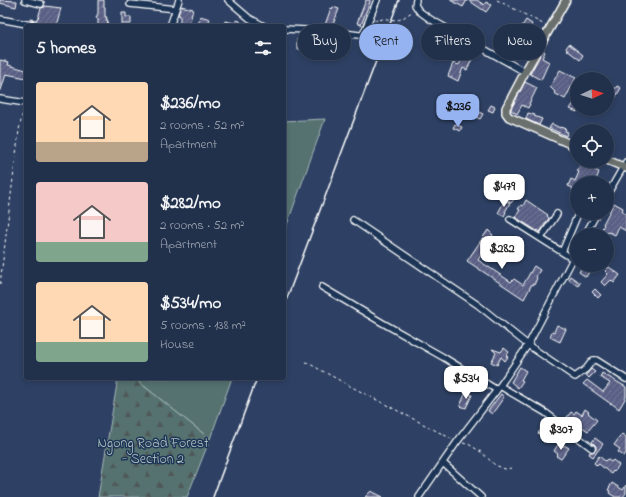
<!DOCTYPE html>
<meta charset="utf-8">
<style>
:root{--surface:#22314b;--page:#2a3952;--text:#f1f3f6;--muted:#a2a9b5;--line:#3f4c63;--accent:#95b2f1}
body{margin:0;font-family:"Indie Flower",sans-serif;background:var(--page);color:var(--text);height:100vh;display:flex;flex-direction:column;font-size:15px;white-space:nowrap}
*{box-sizing:border-box;margin:0}
p{font-size:13px;color:var(--muted)}
.icon{flex:none;width:22px;height:22px;fill:none;stroke:currentColor;stroke-width:2;stroke-linecap:round;stroke-linejoin:round}
.map{position:relative;flex:1;overflow:hidden}
.drawer{position:absolute;left:24px;top:24px;width:262px;height:356px;display:flex;flex-direction:column;background:var(--surface);border-radius:4px;box-shadow:0 2px 6px #0003,0 0 0 1px var(--line)}
.drawer>*{flex:none}
.banner{position:absolute;left:298px;top:24px;width:268px;height:36px;display:flex;gap:8px}
.needle{width:26px;rotate:86deg}
.tools{position:absolute;left:570px;top:72px;display:grid;gap:8px}
.tools a{display:grid;place-items:center;width:44px;height:44px;border-radius:50%;background:var(--surface);box-shadow:0 2px 6px #0003,0 0 0 1px var(--line);font-size:20px}
.price{position:absolute;translate:-50% -34px;padding:0 9px;border-radius:8px;background:#fff;color:#222;font-size:13px;line-height:26px;filter:drop-shadow(0 1px 2px #0008)}
.price::after{content:'';position:absolute;left:50%;top:24px;width:12px;height:9px;margin-left:-6px;background:inherit;clip-path:polygon(0 0,100% 0,50% 100%)}
.price.current{background:var(--accent);color:#111}
ul{padding:0;list-style:none}
li{display:flex;align-items:center;gap:12px;height:100px;padding:0 12px}
li span{display:grid;place-items:center;flex:none;width:112px;height:80px;border-radius:4px;color:#555}
li>.icon{margin-inline-start:auto}
span .icon{width:48px;height:48px;fill:#fffc;stroke-width:1}
li b{font-size:17px}
h2{display:flex;justify-content:space-between;align-items:center;height:48px;padding:0 12px;font-size:17px}
.chip{padding:0 14px;border-radius:18px;background:var(--surface);box-shadow:0 2px 6px #0003,0 0 0 1px var(--line);font-size:14px;line-height:36px}
.chip.current{background:var(--accent);color:#111}
.map>svg:first-child{display:block}
.green{fill:#547270;stroke:#aab8b8}
.forest{fill:url(#forest-firs);stroke:#aab8b8}
.building{fill:url(#building-hatch);stroke:#fff}
.lines{fill:none;stroke-linecap:round;stroke-linejoin:round}
.minor-casing{stroke:#fff;stroke-width:8}
.major-casing{stroke:#fff;stroke-width:10}
.path{stroke:#fff;stroke-width:1;stroke-dasharray:3 3;stroke-linecap:butt}
.minor{stroke:#1d3557;stroke-width:5.5}
.major{stroke:#6b706d;stroke-width:7}
.rail{stroke:#fff;stroke-width:1.5}
.labels{text-anchor:middle;dominant-baseline:central;stroke-width:3;stroke-linejoin:round;paint-order:stroke}
.park-label{font-size:14px;fill:#b2c0bf;stroke:#1d3557}
</style>
<div class="map">
<svg width="626" height="497" viewBox="0 0 626 497">
<defs>
<pattern id="forest-firs" width="22" height="20" patternUnits="userSpaceOnUse"><rect width="22" height="20" fill="#547270"/><path d="M5 1l3.5 6h-7zM16 11l3.5 6h-7z" fill="#4f5959"/></pattern>
<pattern id="building-hatch" width="6" height="6" patternUnits="userSpaceOnUse"><rect width="6" height="6" fill="#5a6085"/><path d="M-1 1l2-2M0 6l6-6M5 7l2-2" fill="none" stroke="#737897"/></pattern>
</defs>
<rect width="100%" height="100%" fill="#2e4164"/>
<filter id="ink" filterUnits="userSpaceOnUse"><feTurbulence type="fractalNoise" baseFrequency=".025" numOctaves="2"/><feDisplacementMap in="SourceGraphic" scale="8" xChannelSelector="R" yChannelSelector="G"/><feConvolveMatrix kernelMatrix="1 2 1 2 8 2 1 2 1" color-interpolation-filters="sRGB"/></filter>
<g filter="url(#ink)">
<path class="green" d="M325 119 284 233V121Z
M134 378H232L210 439Z"/>
<path class="forest" d="M118 378H134L210 439 187 497H98Z"/>
<path class="building" d="M0 0 17 1 16 7 0 3Z
M98 0H104V7H105V17H107L106 20H108L107 26H98V19L96 18 98 13Z
M366 0H370V2L361 25 357 23Z
M450 0H467L463 7Z
M468 0H477L484 5 486 2 491 5 486 12Z
M45 6 61 8 56 26H43L44 25H41L38 22 30 20V19L37 20V18H38L41 8 45 7Z
M181 6 193 9 189 26H180V15H178Z
M333 7 339 9 332 27 321 26V24L325 25 331 8 332 9Z
M122 13H126V17H131V24H122Z
M200 16 210 19 207 26H198Z
M236 20 240 21V26H224L225 21 235 23Z
M526 20 532 24 530 28 531 29 529 33 521 28Z
M297 39H304V49H297Z
M569 44 583 55 580 60 567 50 566 48Z
M322 48 326 49 325 57 321 56Z
M543 50 545 52 542 58 549 62 541 80 530 74Z
M464 55 472 59 467 70 463 68 458 81 448 76 453 63 459 65Z
M0 60 9 62 8 65 26 70V78L6 74 1 90H0Z
M560 70 576 78 565 99 554 93 555 92 550 87Z
M525 82 537 88 529 104H530L528 108 522 105 517 114 511 110V109Z
M611 86 615 89 617 86 621 88 612 103 607 100V91Z
M574 103 577 105V112L570 109Z
M491 105 495 107 493 112 488 110Z
M588 109H600L597 116 587 112Z
M475 110 483 114 480 119 472 115Z
M528 113 535 115 534 116 542 119 539 125 526 119Z
M455 124 462 127 460 131 453 128Z
M552 124 560 128V127L566 129 565 131 568 132 566 136 549 128Z
M581 163 599 172 595 183H577V192L572 190 573 188 568 186 571 179 575 181 579 172 577 171Z
M514 190 519 193 511 203 508 201Z
M505 200 510 203 505 212H506L504 216 498 213Z
M526 200 548 215 547 216 549 218 540 232 538 230 537 231 515 217 520 210 518 209 521 205 523 206Z
M614 203 623 208 622 212 626 214V231L619 227 615 235 609 232V233L607 232 606 233 601 230 604 225 603 224Z
M488 230 493 235 478 260 511 282 514 279 523 285 534 266 540 270 536 277 537 278 534 285 532 284 524 299 467 261Z
M583 265 590 270 586 277 579 272Z
M609 267 620 275 614 283 611 280 605 286 601 282 608 274 605 271Z
M570 276 580 283 578 286 569 280Z
M595 289 601 295 598 298 592 292Z
M557 325 566 329 560 342 550 337 552 331 554 332Z
M504 348 509 352 506 356 508 357 505 361 501 357 497 365 491 362 496 353 492 349 501 352Z
M520 367 526 371 521 380 523 381 518 388 511 382Z
M591 369 595 372 589 378 586 375Z
M462 373 466 376 463 383 458 380Z
M602 373 626 387V397L622 404 619 409 611 403V404L583 384 587 380 603 392 610 383 600 377Z
M466 392 472 395 466 408 460 406Z
M501 394 504 397 492 414 488 411Z
M585 409 589 412 588 413 597 420 588 431 582 427 575 420 574 422 573 421 570 425 564 421 571 412 574 414 576 411 582 415Z
M545 425 550 430 543 438 538 433Z
M622 434 626 437V453L624 456 618 452 620 449 614 445Z
M595 438 603 444 593 457 589 454 590 452H593L596 450V446L592 442Z
M559 443 563 447 564 445 569 448 561 459 556 456 558 454 554 451Z
M599 456 605 461 607 459 611 462 613 460 619 465 614 472 613 471 611 474 599 464 597 466 594 463Z
M612 483 623 490 626 485V493L623 497H615L609 493 610 491 608 490Z
M371 491 383 497H365Z"/>
<g class="lines">
<defs>
<path id="minor" d="M25 0 41 4
M228 0 249 18 264 26
M416 0 415 5 419 11 430 19 525 72
M130 4 176 9
M0 19 37 26
M170 26 179 0
M284 29 329 31 359 35H362L364 32 377 0
M0 99 26 103
M607 195 626 162
M510 219 573 259
M353 220 478 305 528 345 575 377 586 369 593 360H596L626 379
M585 235 597 213
M541 238 557 214
M562 252 578 214
M322 287 381 322 443 357 497 390
M500 386 546 413 592 448
M443 463 481 497
M419 497 457 442 497 390 528 345 577 251"/>
<path id="major" d="M566 0 525 72 506 108V113L509 117 577 147
M607 160 626 168"/>
</defs>
<use href="#minor" class="minor-casing"/>
<use href="#major" class="major-casing"/>
<path class="path" d="M497 0 545 25
M374 20C380 21 382 18 387 19 392 19 396 21 401 19 405 17 408 14 412 12
M0 284 19 130 24 107
M306 362 350 386 452 439
M463 443 470 445 481 452 495 465 505 469 512 468"/>
<use href="#minor" class="minor"/>
<use href="#major" class="major"/>
<path class="rail" d="M284 306 399 0
M213 497 257 378"/>
</g>
</g>
<g class="labels">
<g class="park-label">
<text x="153" y="443">Ngong Road Forest<tspan x="153" dy="16">- Section 2</tspan></text>
</g>
</g>
</svg>
<div class="tools">
<a><svg class="needle" viewBox="-14 -14 28 28"><path d="M0-13l5 13h-10z" fill="#e53935"/><path d="M0 13l5-13h-10z" fill="#a2a9b5"/></svg></a>
<a><svg class="icon" aria-label="locate" viewBox="0 0 24 24"><circle cx="12" cy="12" r="6"/><path d="M12 2v4M12 18v4M2 12h4M18 12h4"/></svg></a>
<a>+</a>
<a>−</a>
</div>
<b class="price current" style="left:458px;top:128px">$236</b>
<b class="price" style="left:504px;top:208px">$479</b>
<b class="price" style="left:502px;top:270px">$282</b>
<b class="price" style="left:466px;top:400px">$534</b>
<b class="price" style="left:561px;top:451px">$307</b>
<div class="banner">
<a class="chip">Buy</a>
<a class="chip current">Rent</a>
<a class="chip">Filters</a>
<a class="chip">New</a>
</div>
<section class="drawer">
<h2>5 homes<svg class="icon" aria-label="filters" viewBox="0 0 24 24"><path d="M4 7h16M4 17h16"/><circle cx="9" cy="7" r="2"/><circle cx="15" cy="17" r="2"/></svg></h2>
<ul>
<li><span style="background:linear-gradient(#ffd9b3 75%,#b9a48a 0)"><svg class="icon" aria-label="home" viewBox="0 0 24 24"><path d="M3 11l9-7 9 7M6 9v11h12V9"/></svg></span><div><b>$236/mo</b><p>2 rooms · 52 m²</p><p>Apartment</p></div></li>
<li><span style="background:linear-gradient(#f6c9c9 75%,#7fa58c 0)"><svg class="icon" aria-label="home" viewBox="0 0 24 24"><path d="M3 11l9-7 9 7M6 9v11h12V9"/></svg></span><div><b>$282/mo</b><p>2 rooms · 52 m²</p><p>Apartment</p></div></li>
<li><span style="background:linear-gradient(#ffd9b3 75%,#7fa58c 0)"><svg class="icon" aria-label="home" viewBox="0 0 24 24"><path d="M3 11l9-7 9 7M6 9v11h12V9"/></svg></span><div><b>$534/mo</b><p>5 rooms · 138 m²</p><p>House</p></div></li>
</ul>
</section>
</div>
